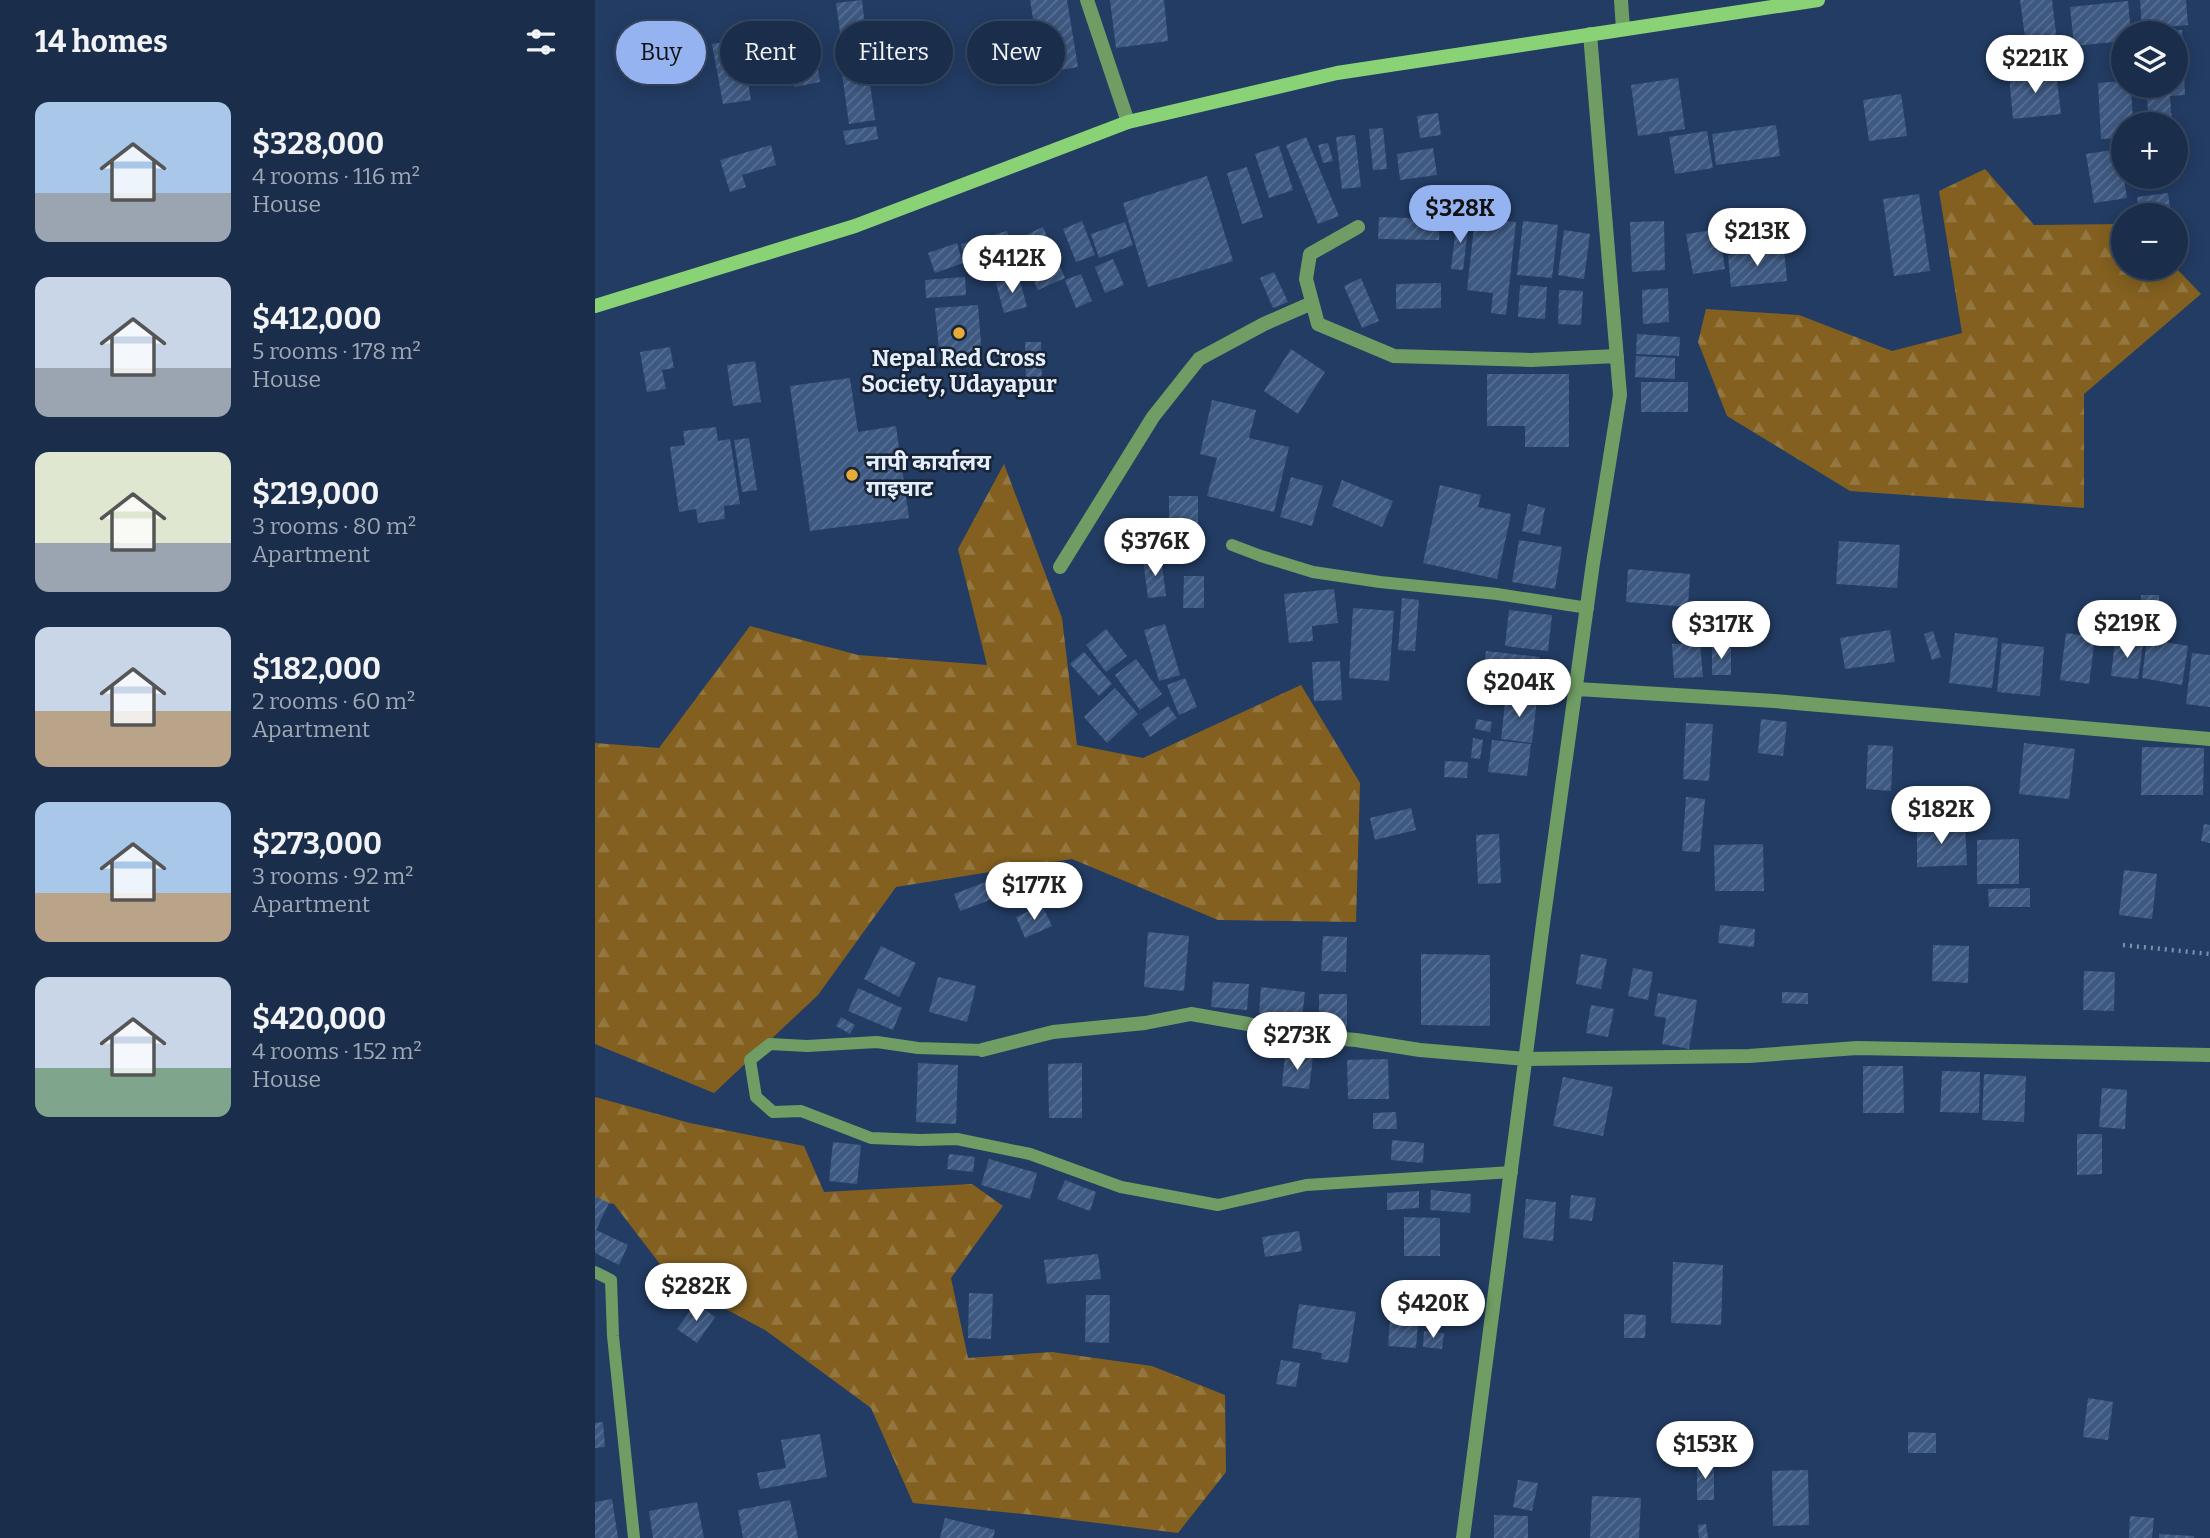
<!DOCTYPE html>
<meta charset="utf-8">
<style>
:root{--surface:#1a2d4a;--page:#273954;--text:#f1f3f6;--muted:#9fa8b5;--line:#384962;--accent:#95b2f1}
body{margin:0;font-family:Bitter,"Noto Sans Devanagari",serif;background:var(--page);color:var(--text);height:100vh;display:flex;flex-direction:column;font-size:26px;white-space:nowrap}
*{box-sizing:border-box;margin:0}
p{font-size:23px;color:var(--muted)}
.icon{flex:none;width:38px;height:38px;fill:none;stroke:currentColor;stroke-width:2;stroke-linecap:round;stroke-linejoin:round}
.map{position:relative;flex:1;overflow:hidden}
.details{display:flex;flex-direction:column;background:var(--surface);width:595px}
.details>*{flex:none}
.guide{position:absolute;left:21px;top:21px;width:665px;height:63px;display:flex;gap:14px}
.tools{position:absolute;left:1516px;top:21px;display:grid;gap:14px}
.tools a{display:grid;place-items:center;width:77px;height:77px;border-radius:50%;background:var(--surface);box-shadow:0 4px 18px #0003,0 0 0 2px var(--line);font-size:35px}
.price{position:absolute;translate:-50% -60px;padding:0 16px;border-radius:24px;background:#fff;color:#222;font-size:23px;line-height:46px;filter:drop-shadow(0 2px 4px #0008)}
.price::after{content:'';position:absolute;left:50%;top:42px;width:21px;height:16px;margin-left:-10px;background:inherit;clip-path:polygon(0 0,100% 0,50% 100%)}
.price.on{background:var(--accent);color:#111}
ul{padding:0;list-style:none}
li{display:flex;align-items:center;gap:21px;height:175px;padding:0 35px}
li span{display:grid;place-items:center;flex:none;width:196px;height:140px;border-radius:14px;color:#555}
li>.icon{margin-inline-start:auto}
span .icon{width:84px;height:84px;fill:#fffc;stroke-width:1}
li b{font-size:30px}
h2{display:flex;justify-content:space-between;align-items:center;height:84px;padding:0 35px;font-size:30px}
.tag{padding:0 24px;border-radius:32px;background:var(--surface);box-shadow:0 4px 18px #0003,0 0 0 2px var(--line);font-size:24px;line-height:63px}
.tag.on{background:var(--accent);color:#111}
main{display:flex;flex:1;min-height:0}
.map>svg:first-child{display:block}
.forest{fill:url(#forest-firs)}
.building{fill:url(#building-hatch)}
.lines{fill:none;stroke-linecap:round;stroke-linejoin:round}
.path{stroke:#7d8faa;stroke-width:4.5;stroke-dasharray:2 5;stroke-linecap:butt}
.lane{stroke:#709d63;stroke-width:12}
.street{stroke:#709d63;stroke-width:14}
.secondary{stroke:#8ad276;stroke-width:14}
.poi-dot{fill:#e8ab37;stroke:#182435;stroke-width:2.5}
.labels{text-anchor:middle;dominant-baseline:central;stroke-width:5;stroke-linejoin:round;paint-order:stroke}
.poi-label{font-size:23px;font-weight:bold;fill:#e5eefd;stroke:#182435}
</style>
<main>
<section class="details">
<h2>14 homes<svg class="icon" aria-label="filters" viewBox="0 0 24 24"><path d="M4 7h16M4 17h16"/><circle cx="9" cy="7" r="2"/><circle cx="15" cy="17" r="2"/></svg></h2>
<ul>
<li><span style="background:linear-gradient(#a9c7e8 65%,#9aa5b1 0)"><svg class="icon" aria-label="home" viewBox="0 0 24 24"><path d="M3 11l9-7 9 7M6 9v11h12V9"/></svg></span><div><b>$328,000</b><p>4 rooms · 116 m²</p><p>House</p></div></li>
<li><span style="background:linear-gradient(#c9d6e8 65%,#9aa5b1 0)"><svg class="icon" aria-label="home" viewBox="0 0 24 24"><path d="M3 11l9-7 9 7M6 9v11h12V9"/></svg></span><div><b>$412,000</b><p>5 rooms · 178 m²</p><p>House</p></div></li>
<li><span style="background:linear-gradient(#dfe7d0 65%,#9aa5b1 0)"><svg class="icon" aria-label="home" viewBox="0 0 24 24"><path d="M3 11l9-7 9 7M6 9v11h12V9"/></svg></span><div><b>$219,000</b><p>3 rooms · 80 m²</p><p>Apartment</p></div></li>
<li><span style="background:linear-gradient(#c9d6e8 60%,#b9a48a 0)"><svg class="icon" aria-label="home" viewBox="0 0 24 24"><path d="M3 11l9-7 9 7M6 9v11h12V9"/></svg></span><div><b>$182,000</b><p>2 rooms · 60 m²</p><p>Apartment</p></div></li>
<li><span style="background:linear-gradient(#a9c7e8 65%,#b9a48a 0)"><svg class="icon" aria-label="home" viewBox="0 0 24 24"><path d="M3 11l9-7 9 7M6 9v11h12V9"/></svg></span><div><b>$273,000</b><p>3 rooms · 92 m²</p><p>Apartment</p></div></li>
<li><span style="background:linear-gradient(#c9d6e8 65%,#7fa58c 0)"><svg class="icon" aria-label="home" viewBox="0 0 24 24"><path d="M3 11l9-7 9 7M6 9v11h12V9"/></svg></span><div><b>$420,000</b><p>4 rooms · 152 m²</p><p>House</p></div></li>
</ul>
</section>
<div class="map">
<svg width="1615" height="1538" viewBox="0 0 1615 1538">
<defs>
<pattern id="forest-firs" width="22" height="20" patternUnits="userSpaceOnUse" patternTransform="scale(1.75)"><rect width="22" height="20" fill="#83601f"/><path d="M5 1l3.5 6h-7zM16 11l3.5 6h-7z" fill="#947740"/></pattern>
<pattern id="building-hatch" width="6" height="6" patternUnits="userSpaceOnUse" patternTransform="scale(1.75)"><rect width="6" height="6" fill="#3d5881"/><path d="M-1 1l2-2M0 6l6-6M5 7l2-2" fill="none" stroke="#597094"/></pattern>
</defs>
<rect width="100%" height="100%" fill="#233c63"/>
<path class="forest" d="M1390 169 1439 225 1528 224V268L1580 267 1606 294 1489 394V508L1255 491 1132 416 1103 342 1111 309 1204 315 1297 351 1367 333 1344 191Z
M409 464 467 618 482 745 548 758 706 685 765 783 761 922 623 920 477 859 301 887 223 995 119 1093 0 1044V743L64 748 155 626 263 655 392 665 363 549Z
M0 1097 95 1123 209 1146 229 1192 377 1184 408 1206 356 1278 373 1358 457 1352 557 1366 630 1395 631 1472 583 1533 438 1515 318 1503 276 1408 170 1330 78 1281 19 1204 0 1201Z"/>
<path class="building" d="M267 0 271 36 246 39 241 3Z
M435 0H472L483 67 447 73Z
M515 0H569L573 41 521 48Z
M1425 0H1457L1464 58 1443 61 1440 43 1431 44Z
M1545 0H1591L1593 25 1547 29Z
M1533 1 1536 33H1528V41L1479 46 1475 7Z
M216 27 225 82 199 87 194 57 150 65 156 100 128 104 117 44Z
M1587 30 1590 95 1575 96 1577 124H1554L1551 86H1580V33H1564V31Z
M269 40 280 120 254 124 243 44Z
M1461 72 1466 114 1418 119 1414 76Z
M1083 78 1090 129 1043 136 1036 85Z
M1528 81V86H1536L1538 124H1528V138L1506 139 1503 83Z
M1306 94 1312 136 1274 141 1268 100Z
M843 113 846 135 825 138 822 116Z
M1181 125 1185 156 1121 165 1117 134Z
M281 126 283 139 251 145 248 131Z
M788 128 792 169 778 170 774 129Z
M1112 131 1118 168 1080 174 1074 137Z
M760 135 766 187 747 189 741 137Z
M711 137 744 216 723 224 691 145Z
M733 143 738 161 728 163 723 145Z
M176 145 181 165 147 175 151 187 135 192 125 160Z
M684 146 698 190 674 198 660 154Z
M838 148 842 175 805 180 802 154Z
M1524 149 1532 198 1499 203 1491 154Z
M652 167 668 217 647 224 632 173Z
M612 176 638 261 553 287 528 203Z
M1573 193 1576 215H1545L1542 197Z
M1324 194 1335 271 1299 276 1288 199Z
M784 217 845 219 844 240 783 239Z
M880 218 921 222 911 315 896 313 898 293 872 290Z
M862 219 874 221 868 270 856 269Z
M487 221 500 255 481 262 468 229Z
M928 221 963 225 957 278 922 275Z
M1069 221 1070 270 1037 272 1035 222Z
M530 222 538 245 504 258 496 234Z
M1155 226 1158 243 1140 246 1138 229Z
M448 227 470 278 443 290 420 240Z
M1124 229 1130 269 1098 274 1091 234Z
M969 230 995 234 989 279 963 275Z
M412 231 421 264 401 270 399 260 372 268 366 244Z
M362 243 368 263 340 273 333 253Z
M1189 249 1192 281 1136 287 1133 255Z
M518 259 529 285 510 293 500 267Z
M679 272 693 302 678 308 665 278Z
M486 274 497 301 481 308 470 280Z
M370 277 371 295 331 298 330 280Z
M424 277 432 307 409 313 401 283Z
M766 278 784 321 767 328 749 286Z
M846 283V308L801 309V284Z
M925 285 952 287 950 319 923 317Z
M1073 288 1074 322 1048 324 1047 290Z
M964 290 988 291 986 325 963 324Z
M383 305 387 357 345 360 340 308Z
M1042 334 1085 337 1084 356 1041 354Z
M430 342H446L447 385H431Z
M75 347 79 368 67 370 71 389 52 392 45 352Z
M696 349 730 372 703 414 669 391Z
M1041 356 1080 358V379L1040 377Z
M160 361 166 402 138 406 132 365Z
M892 374H974V447H930V426H892Z
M255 378 263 432 301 426 314 518 215 531 195 386Z
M1046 382H1093V412H1046Z
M617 400 661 410 654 438 694 447 679 512 612 496 622 458 605 454Z
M121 427 123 441 135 439 145 504 129 506 130 519 103 523 101 509 84 512 75 447 90 445 88 431Z
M154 438 162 490 147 492 139 440Z
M696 477 728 486 717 526 685 517Z
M747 480 798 501 787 527 737 506Z
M845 485 886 495 883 507 916 514 902 579 828 563Z
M574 496H603V550H574Z
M933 504 950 508 945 535 927 531Z
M924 540 967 547 960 589 917 582Z
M1244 541 1305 545 1302 588 1241 584Z
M566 557 571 596 553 598 548 559Z
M1033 569 1095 574 1093 607 1031 602Z
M589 576H609V608H588Z
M739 589 743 623 717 626 718 641 694 643 689 594Z
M1546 595H1564V627H1545Z
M807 598 824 600 820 651 803 650Z
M758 608 799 611 794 681 754 678Z
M914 610 957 615 953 651 910 646Z
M570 624 585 675 564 681 549 630Z
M511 629 532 656 511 672 491 645Z
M1295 630 1300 662 1250 669 1245 638Z
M1338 631 1346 657 1337 660 1329 634Z
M1360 633 1403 638 1397 688 1354 683Z
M1471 633 1500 637 1494 684 1465 680Z
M1552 639 1593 646 1587 685 1547 678Z
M1520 641 1548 644 1543 679 1516 676Z
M1105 643 1108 677 1079 678 1077 644Z
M1407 643 1449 647 1445 696 1402 692Z
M1117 646 1136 647V675H1117Z
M891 651 945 657 940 694 887 688Z
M489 652 517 684 504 696 475 664Z
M1597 653 1615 655V707L1591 704Z
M541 659 567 694 545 710 520 675Z
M745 661 747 700 719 701 717 662Z
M590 678 602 707 584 715 572 685Z
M520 688 543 714 512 743 489 717Z
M911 695 942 699 937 743 906 739Z
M573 706 582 718 555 737 547 724Z
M882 719 897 722 895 732 880 729Z
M1166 719 1192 722 1188 756 1163 753Z
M1091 723 1118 724 1114 781 1088 779Z
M878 738 888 740 885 759 876 758Z
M897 740 936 744 932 776 893 772Z
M1429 743 1480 749 1474 799 1424 794Z
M1273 745 1298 746 1296 791 1271 789Z
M1547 747 1609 748 1608 795H1546Z
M850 761 873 762 872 778 849 777Z
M1091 797 1110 799 1105 852 1087 851Z
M816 808 821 830 780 840 775 818Z
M1609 824 1615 825V843L1606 841Z
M1370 825 1372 865 1322 867V826Z
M904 834 906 883 883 884 881 835Z
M1424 839V884H1382V840Z
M1168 844 1169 891H1120L1119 845Z
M1529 870 1562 874 1557 919 1524 915Z
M396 880 403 897 365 911 359 894Z
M1435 888V907H1394L1393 889Z
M447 905 457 926 430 938 421 917Z
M1125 925 1160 929 1159 947 1123 943Z
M553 932 594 936 589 991 549 987Z
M728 936 752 937 751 972 726 971Z
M1338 945 1374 946 1373 983 1337 981Z
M286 946 321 963 304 997 269 979Z
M826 954 895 955V1026L826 1025Z
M986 954 1012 959 1006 989 981 984Z
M1038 968 1058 972 1053 1000 1033 996Z
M1489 971 1520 972 1519 1011 1488 1010Z
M343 977 381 986 372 1022 334 1012Z
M618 982 654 984 652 1010 616 1007Z
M666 987 710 992 707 1017 664 1013Z
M263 988 307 1008 298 1030 253 1011Z
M1187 992 1213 993V1004L1187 1003Z
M1063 993 1102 1000 1094 1049 1067 1044 1071 1018 1059 1016Z
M724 994H752V1027H724Z
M996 1005 1019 1009 1013 1037 991 1033Z
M246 1017 260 1025 255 1034 241 1026Z
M690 1055 718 1057 714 1089 687 1086Z
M793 1059 794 1099H753L752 1060Z
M323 1063 363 1065 361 1124 321 1122Z
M487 1063V1118H454L453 1064Z
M1268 1066H1308L1309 1113H1268Z
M1347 1071 1385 1072 1384 1113 1345 1112Z
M1389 1074 1431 1076 1429 1122 1387 1120Z
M968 1077 1018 1087 1008 1136 958 1126Z
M1507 1088 1532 1090 1530 1129 1504 1127Z
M801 1112 802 1129H778V1113Z
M1482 1134H1507V1174L1482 1175Z
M797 1140 829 1143 828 1163 796 1160Z
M238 1142 266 1145 262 1184 234 1181Z
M354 1154 380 1157 378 1172 352 1169Z
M394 1159 442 1173 435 1199 386 1185Z
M470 1180 501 1192 495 1211 462 1199Z
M836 1190 876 1194 875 1213 835 1210Z
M824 1191V1208L792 1210V1193Z
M976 1195 1001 1198 997 1221 974 1218Z
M0 1196 14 1203 1 1230 33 1245 24 1265 0 1253Z
M931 1199 961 1202 958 1241 928 1238Z
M809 1217 845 1218V1256H809Z
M704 1231 707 1251 670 1257 667 1237Z
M503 1254 506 1279 452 1284 449 1260Z
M1078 1262 1128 1265 1126 1325 1076 1323Z
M374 1293 398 1294 396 1339 373 1338Z
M491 1295H515L514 1343 490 1342Z
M101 1303 120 1317 102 1343 82 1329Z
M704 1304 761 1312 753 1363 726 1359 727 1353 697 1348Z
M796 1307 824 1309 821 1348 793 1346Z
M1029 1314 1051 1315 1050 1338H1029Z
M829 1331 849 1333 847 1349 828 1347Z
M686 1360 705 1363 701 1387 681 1384Z
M1493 1398 1518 1402 1513 1440 1488 1437Z
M8 1422 10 1447 0 1448V1423Z
M1313 1432 1341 1433V1453H1313Z
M225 1434 232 1477 165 1489 162 1473 191 1468 186 1440Z
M1102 1462 1119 1463V1500H1102Z
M1213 1470 1214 1525 1178 1526 1177 1471Z
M923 1480 943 1483 937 1511 918 1507Z
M997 1496 1046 1498 1044 1538H995Z
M17 1499 23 1538H0V1502Z
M195 1500 203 1538H148L143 1510Z
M102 1502 109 1538H58L54 1511Z
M899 1515 933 1516V1538H899Z
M1535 1516 1559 1518 1557 1538H1534Z
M350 1518 400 1530 398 1538H345Z
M1111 1524 1113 1538H1104L1103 1525Z
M1564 1534 1599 1536V1538H1564Z"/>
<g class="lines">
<path class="path" d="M1528 945 1615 954"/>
<path class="lane" d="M637 545 666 556 718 572 785 582 902 594 993 608
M387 1050 323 1048 282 1042 212 1046 175 1044 155 1060 161 1097 178 1112 206 1111 276 1138 325 1140 362 1139 435 1154 526 1187 623 1205 711 1185 917 1172
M0 1272 16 1280 18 1336 39 1538"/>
<path class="street" d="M492 0 533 122
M1026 0 1028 29
M763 227 715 254 711 279 723 324 799 356 936 360 1022 356
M465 567 558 417 604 359 669 324 717 303
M982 689 1179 701 1615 739
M387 1050 458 1032 550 1023 596 1014 653 1024 699 1035 761 1040 825 1050 931 1059 1154 1056 1262 1048 1615 1055
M868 1538 948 923 998 563 1025 395 995 34"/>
<path class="secondary" d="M0 306 260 226 533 122 742 73 1223 0"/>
</g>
<g class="poi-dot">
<circle cx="364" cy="333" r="7"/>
<circle cx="257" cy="475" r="7"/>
</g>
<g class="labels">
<g class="poi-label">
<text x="364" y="358">Nepal Red Cross<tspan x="364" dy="26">Society, Udayapur</tspan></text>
<text x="271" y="462" text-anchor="start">नापी कार्यालय<tspan x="271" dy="26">गाइघाट</tspan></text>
</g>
</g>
</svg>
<div class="tools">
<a><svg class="icon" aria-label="layers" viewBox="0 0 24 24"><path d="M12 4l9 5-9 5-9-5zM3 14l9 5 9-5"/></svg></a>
<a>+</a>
<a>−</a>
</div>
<b class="price" style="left:1440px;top:95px">$221K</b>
<b class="price on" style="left:865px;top:245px">$328K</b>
<b class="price" style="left:1162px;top:268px">$213K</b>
<b class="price" style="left:417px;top:295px">$412K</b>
<b class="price" style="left:560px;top:578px">$376K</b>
<b class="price" style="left:1532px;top:660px">$219K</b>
<b class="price" style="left:1126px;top:661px">$317K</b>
<b class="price" style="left:924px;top:719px">$204K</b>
<b class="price" style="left:1346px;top:846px">$182K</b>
<b class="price" style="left:439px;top:922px">$177K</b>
<b class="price" style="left:702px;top:1072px">$273K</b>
<b class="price" style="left:101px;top:1323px">$282K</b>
<b class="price" style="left:838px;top:1340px">$420K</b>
<b class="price" style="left:1110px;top:1481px">$153K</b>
<div class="guide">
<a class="tag on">Buy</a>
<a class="tag">Rent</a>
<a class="tag">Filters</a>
<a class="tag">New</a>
</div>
</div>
</main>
